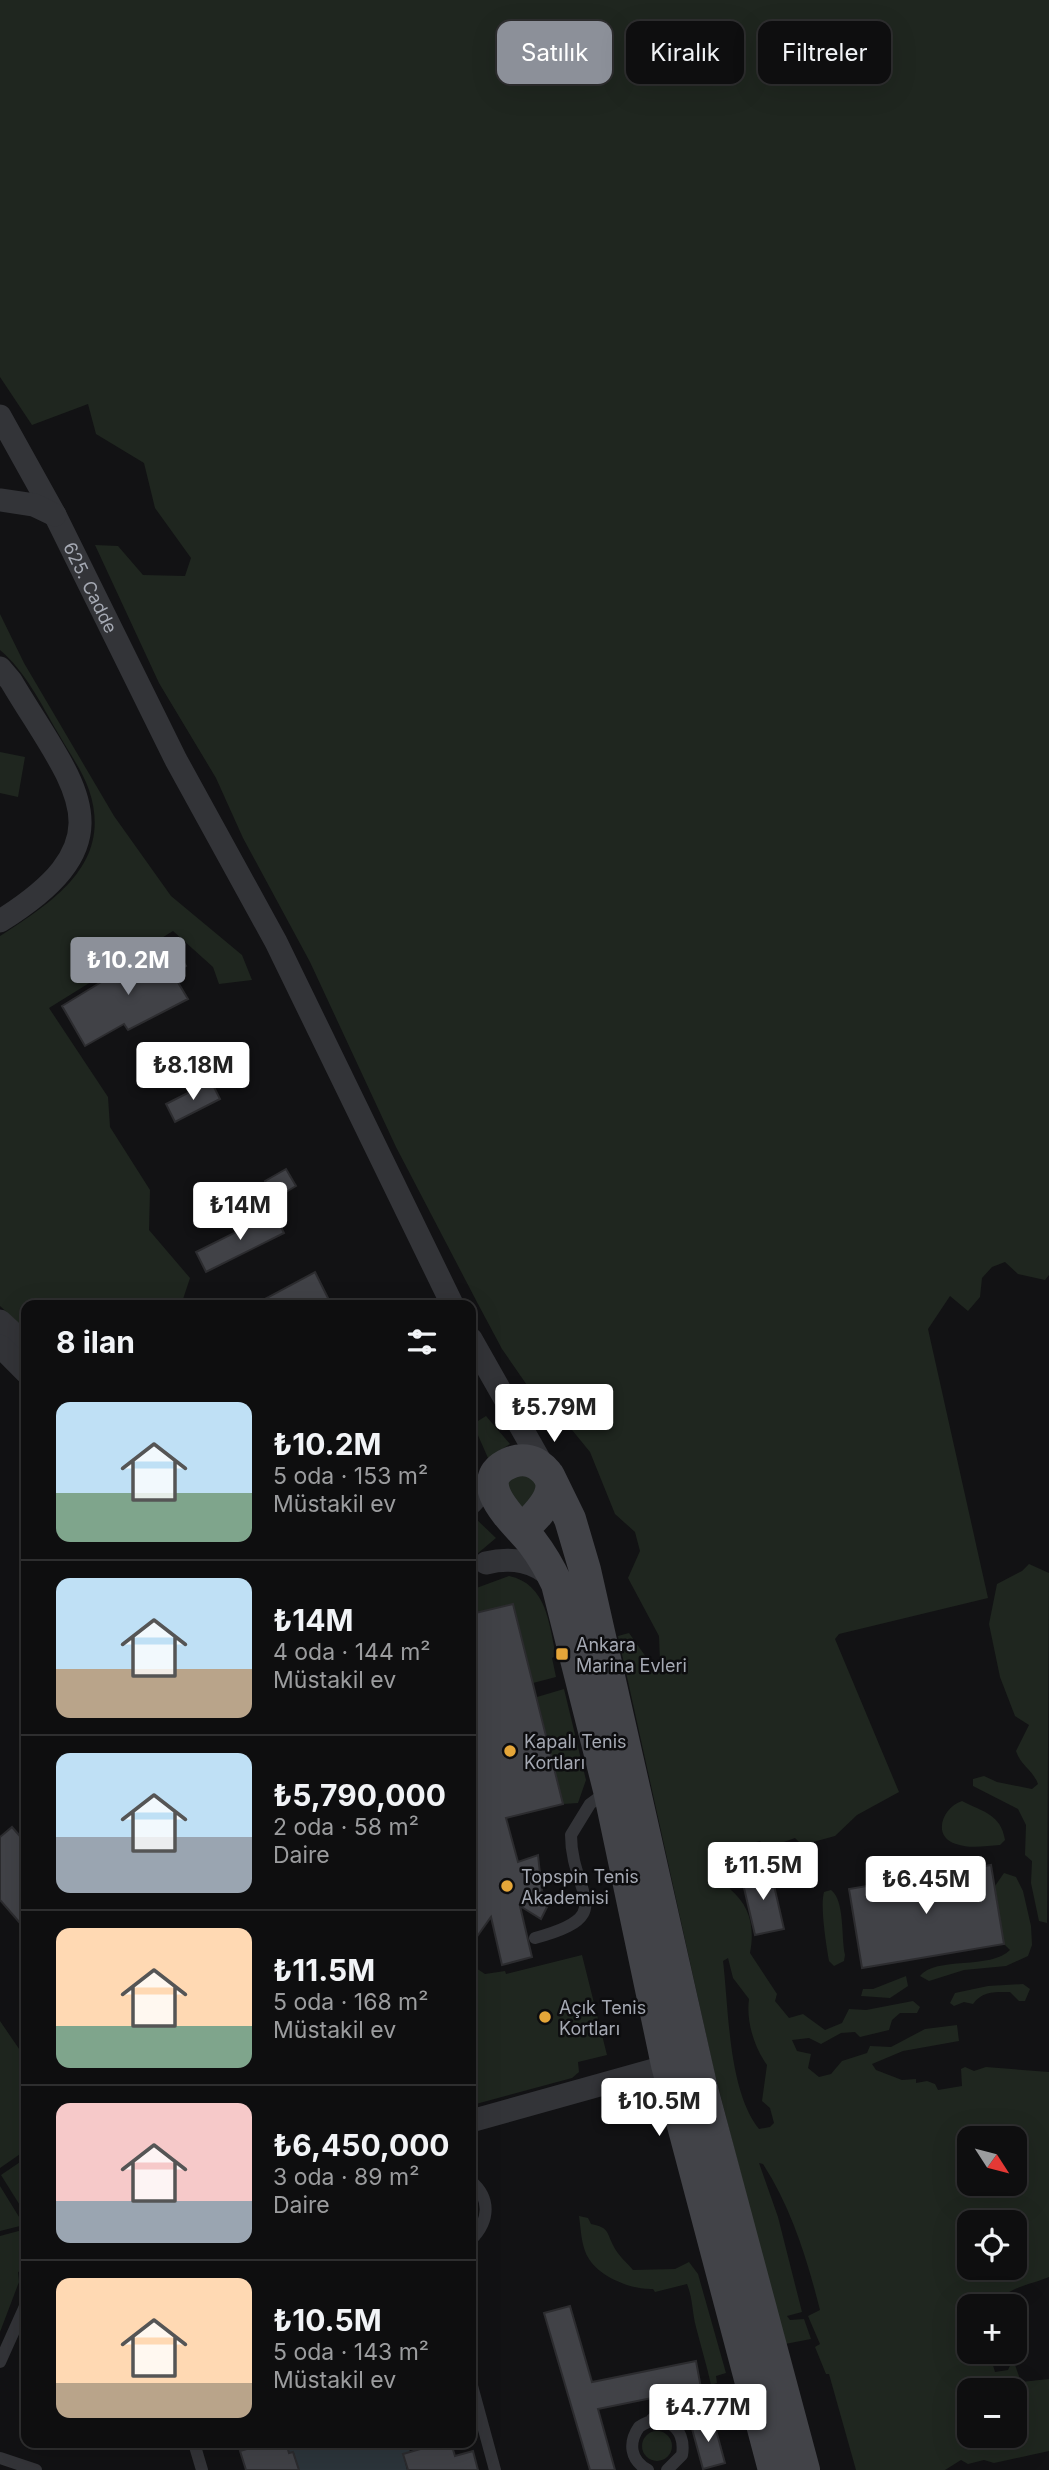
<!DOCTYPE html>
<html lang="tr">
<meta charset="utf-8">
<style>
:root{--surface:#0e0e0f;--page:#171718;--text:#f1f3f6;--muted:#9b9c9e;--line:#2e2e2f;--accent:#8c9099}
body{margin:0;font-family:Inter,sans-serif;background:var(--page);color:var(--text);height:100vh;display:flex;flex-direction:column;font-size:26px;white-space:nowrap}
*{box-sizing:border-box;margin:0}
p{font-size:23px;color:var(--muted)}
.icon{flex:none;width:38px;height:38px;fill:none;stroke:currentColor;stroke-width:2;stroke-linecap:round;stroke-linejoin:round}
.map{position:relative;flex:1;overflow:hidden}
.panel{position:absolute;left:21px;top:1300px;width:455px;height:1148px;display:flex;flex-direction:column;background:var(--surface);border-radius:14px;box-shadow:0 7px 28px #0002,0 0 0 2px var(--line)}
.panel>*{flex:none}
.top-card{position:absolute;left:497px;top:21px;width:446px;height:63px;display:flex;gap:14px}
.needle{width:46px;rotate:126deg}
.tools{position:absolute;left:957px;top:2126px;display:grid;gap:14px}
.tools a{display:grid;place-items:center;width:70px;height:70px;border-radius:14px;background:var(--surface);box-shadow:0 7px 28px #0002,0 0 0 2px var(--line);font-size:35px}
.price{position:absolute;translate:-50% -60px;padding:0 16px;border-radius:7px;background:#fff;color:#222;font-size:23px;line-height:46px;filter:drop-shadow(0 2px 4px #0008)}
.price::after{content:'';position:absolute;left:50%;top:42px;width:21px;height:16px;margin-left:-10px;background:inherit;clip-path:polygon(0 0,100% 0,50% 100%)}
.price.current{background:var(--accent);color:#fff}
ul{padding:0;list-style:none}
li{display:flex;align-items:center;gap:21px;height:175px;padding:0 35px}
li+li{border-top:2px solid var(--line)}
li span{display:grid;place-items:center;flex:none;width:196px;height:140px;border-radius:14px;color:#555}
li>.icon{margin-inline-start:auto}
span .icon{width:84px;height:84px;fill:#fffc;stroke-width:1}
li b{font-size:30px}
h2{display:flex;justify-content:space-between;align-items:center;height:84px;padding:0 35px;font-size:30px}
.tag{padding:0 24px;border-radius:14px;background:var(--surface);box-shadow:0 7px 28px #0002,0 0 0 2px var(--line);font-size:24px;line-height:63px}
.tag.current{background:var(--accent);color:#fff}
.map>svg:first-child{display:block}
.green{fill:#1f261f;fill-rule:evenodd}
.water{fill:#2c353b}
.building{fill:#414247;stroke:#2c2c2f;stroke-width:2}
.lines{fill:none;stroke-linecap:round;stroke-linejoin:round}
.lane{stroke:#333438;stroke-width:12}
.street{stroke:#333438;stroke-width:23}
.secondary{stroke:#424348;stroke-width:32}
.poi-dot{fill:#e5a639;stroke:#0d0d0f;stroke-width:2.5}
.labels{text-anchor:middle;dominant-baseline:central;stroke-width:5;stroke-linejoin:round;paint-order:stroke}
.street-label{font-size:18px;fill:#a5a9b3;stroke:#0d0d0f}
.poi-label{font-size:18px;fill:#a5a9b3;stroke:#0d0d0f;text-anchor:start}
</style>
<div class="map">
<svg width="1049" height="2470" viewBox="0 0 1049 2470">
<rect width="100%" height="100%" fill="#121214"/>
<path class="green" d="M0 0H1049V1275L1045 1280 1018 1274 1005 1262 992 1267 982 1278 980 1297 968 1311 950 1296 928 1329 988 1598 839 1634 835 1639 899 1792 857 1815 835 1836 802 1845 795 1838 767 1848 760 1841 736 1847V1871L729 1881 730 1889C750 1906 755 1927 750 1953L777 1994 775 2001 789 2018 803 2014 825 2030 842 2023 849 2009 866 2010 913 2001 920 2007 917 2013H900L892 2020 889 2030 860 2037 855 2032 841 2033 821 2044 809 2038 792 2040 797 2051 811 2054 808 2068 819 2077 831 2074 842 2061 867 2053 870 2046 891 2047 925 2029 957 2025 959 2041 903 2051 872 2064 876 2070 902 2080 916 2079V2083L927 2081 935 2084 938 2090 962 2086 961 2069 965 2067 974 2071 986 2067 1049 2072V2277C1038 2282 1014 2287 1007 2294L1011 2301 1010 2306H970V2352H989L995 2372 1008 2370 1013 2359 1021 2382 1049 2379V2451L994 2463 984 2460 968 2464 961 2460 945 2470H856L829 2374H826L815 2347 820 2344 808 2316 820 2310C807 2259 792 2209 763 2164L759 2163 778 2217 802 2312 787 2316 790 2320 804 2319 811 2339 785 2344 714 2071 618 1636 629 1633 651 1664 660 1662 659 1636 628 1578 640 1551 635 1532 615 1514 590 1452 559 1414H547L502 1349 478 1304 396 1147 310 962 243 838 216 778 159 683 95 545 118 546 143 575 185 576 191 558 155 508 144 463 96 434 88 404 32 425 0 377ZM728 1958 733 1978 749 1999C746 2021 754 2047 767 2065L762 2101 770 2108 774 2123 770 2127 759 2129C728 2090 729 2010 723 1961ZM970 2138H1015V2184H970ZM970 2222H1015V2268H970ZM970 2390H1015V2436H970Z
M0 614 24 663 114 816 171 896 242 955 252 980 219 984 213 967 173 931 49 1008 108 1097 110 1127 150 1190 149 1230 190 1278 181 1305 26 1306V1330L0 1306V936C52 902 114 864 89 790 82 770 68 751 58 733 41 704 26 672 0 650Z
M0 752 25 757 18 797 0 793Z
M486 1416 510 1444 488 1458 473 1424Z
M518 1472 542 1479 532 1507 518 1508 504 1483Z
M474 1517 496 1538 471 1559V1521Z
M1029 1564 1049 1573 1047 1923 1039 1921 1031 1883 1032 1861 1025 1855 1026 1825 1018 1809 973 1786V1779L984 1776 997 1782 1032 1789 1038 1784C1033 1770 1021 1766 1016 1751L1029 1725 1015 1716 1000 1677 989 1624 997 1584 1022 1571Z
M509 1576C547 1584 549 1624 556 1656L552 1658 556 1677 533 1683 513 1604 471 1614V1590Z
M564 1689 586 1780 578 1803 563 1804 537 1697Z
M962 1801C983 1812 1001 1814 1005 1840L1000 1845C986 1846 970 1849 956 1844 931 1836 943 1807 962 1801Z
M1004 1873 1016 1877 1023 1891 1031 1926 1032 1945 1028 1956 1006 1966 964 1970 929 1981 920 1976C935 1956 991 1970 1010 1950L1004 1944 995 1886Z
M831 1890C845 1900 841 1938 845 1955L844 1961 834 1966 829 1961C826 1944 820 1906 824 1892Z
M582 1955 607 2055 578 2062 579 2072 572 2078 476 2104 471 2099V1959L476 1968 485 1974 505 1971 506 1974Z
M906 1976 908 1986 890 1998 861 1996 863 1989H873Z
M1023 1984 1030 1989 1025 2001H1019L1010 1992C995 1992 982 1991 973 2004L964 2002 954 2006 950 2003 955 1993 988 1986Z
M0 2021 26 2059V2150L0 2168Z
M26 2158V2215L1 2175Z
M0 2186 24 2225 0 2231Z
M579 2216 588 2218 591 2224C610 2228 606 2232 614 2247 618 2255 627 2263 633 2270L675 2269 689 2262 698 2274 726 2373 716 2376 717 2383 711 2385C707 2366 701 2347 696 2327 692 2312 693 2299 687 2284L655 2292 653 2289C633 2290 601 2278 589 2259 581 2247 581 2229 579 2216Z
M26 2229V2269L18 2272 19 2282 0 2332V2236Z
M642 2446a15 15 0 1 1 30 0a15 15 0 1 1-30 0Z"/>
<path class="water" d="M286 2443H408L410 2452 403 2454 407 2470H299L294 2453H289Z"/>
<path class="building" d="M157 948 163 958 176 950 186 966 173 974 188 999 128 1030 124 1024 85 1046 62 1006Z
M211 1081 220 1099 175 1122 166 1104Z
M286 1169 296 1186 276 1198 265 1181Z
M274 1213 284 1233 206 1272 196 1252Z
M315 1272 332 1306H252Z
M513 1604 563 1804 506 1818 518 1862 538 1855 542 1892 552 1897 541 1919 520 1906 532 1957 502 1965 491 1917 471 1945V1614Z
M12 1827 26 1843V1930L0 1900V1837Z
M991 1865 1004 1944 862 1968 849 1889Z
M770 1868 784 1929 755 1935 741 1875Z
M570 2306 592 2382 696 2361 701 2388 598 2409 615 2470H590L544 2313Z
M713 2419 725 2463 703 2469 691 2425Z
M267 2443H286L289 2453 293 2452 299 2470H246L240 2451Z
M441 2443H451L455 2456 473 2451 478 2470H408L403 2454Z"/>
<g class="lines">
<path class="lane" d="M535 1938C621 1915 571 1895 571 1835L590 1804 609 1790
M471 2181C491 2198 490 2221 471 2240
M0 2362 26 2304
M471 2382 495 2470
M652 2419 670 2409 751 2386
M194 2443 202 2470
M0 2458 36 2470
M648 2470C630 2460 628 2443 639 2427 662 2411 687 2426 682 2455L667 2470"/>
<g class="street">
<path id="s1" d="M0 416 55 515 176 760 276 942 453 1306"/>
<path d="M0 500 34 505 55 515"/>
<path d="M0 668 11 681C74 787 133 838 0 921"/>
<path d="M0 1321 26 1345"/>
<path d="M471 1339 547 1473"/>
<path d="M0 1346 26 1372"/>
<path d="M471 1503 499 1472"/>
<path d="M486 1563C510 1557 536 1560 554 1580"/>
<path d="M471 2121 682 2062"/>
</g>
<path class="secondary" d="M549 1476 570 1519 585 1570 702 2089 804 2470
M522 1530C539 1513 569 1486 538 1465 531 1460 521 1459 512 1462 465 1480 517 1523 532 1542 542 1555 550 1569 557 1584L609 1790 667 2065 774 2470"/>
</g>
<g class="poi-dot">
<rect x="555" y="1647" width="14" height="14" rx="3.5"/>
<circle cx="510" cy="1751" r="7"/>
<circle cx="507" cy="1886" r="7"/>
<circle cx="545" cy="2017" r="7"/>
</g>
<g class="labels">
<g class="street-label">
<text stroke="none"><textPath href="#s1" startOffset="194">625. Cadde</textPath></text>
</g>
<g class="poi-label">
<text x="576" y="1644">Ankara<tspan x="576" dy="21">Marina Evleri</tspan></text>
<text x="524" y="1741">Kapalı Tenis<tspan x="524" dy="21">Kortları</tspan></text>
<text x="521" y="1876">Topspin Tenis<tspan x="521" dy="21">Akademisi</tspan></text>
<text x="559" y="2007">Açık Tenis<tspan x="559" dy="21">Kortları</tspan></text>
</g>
</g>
</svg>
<div class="tools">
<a><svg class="needle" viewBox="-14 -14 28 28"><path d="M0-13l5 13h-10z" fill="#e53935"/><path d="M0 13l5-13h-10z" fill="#9b9c9e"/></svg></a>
<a><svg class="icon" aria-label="locate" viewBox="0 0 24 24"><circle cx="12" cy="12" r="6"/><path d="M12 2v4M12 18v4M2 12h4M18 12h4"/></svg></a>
<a>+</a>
<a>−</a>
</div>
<b class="price current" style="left:128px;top:997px">₺10.2M</b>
<b class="price" style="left:193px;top:1102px">₺8.18M</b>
<b class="price" style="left:240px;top:1242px">₺14M</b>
<b class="price" style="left:554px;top:1444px">₺5.79M</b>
<b class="price" style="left:763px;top:1902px">₺11.5M</b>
<b class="price" style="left:926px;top:1916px">₺6.45M</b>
<b class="price" style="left:659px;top:2138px">₺10.5M</b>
<b class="price" style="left:708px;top:2444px">₺4.77M</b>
<div class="top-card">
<a class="tag current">Satılık</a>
<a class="tag">Kiralık</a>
<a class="tag">Filtreler</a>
</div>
<section class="panel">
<h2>8 ilan<svg class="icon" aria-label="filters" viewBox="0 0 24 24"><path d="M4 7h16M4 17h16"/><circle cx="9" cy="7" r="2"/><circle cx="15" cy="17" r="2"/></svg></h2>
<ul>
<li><span style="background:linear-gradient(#bfe0f5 65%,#7fa58c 0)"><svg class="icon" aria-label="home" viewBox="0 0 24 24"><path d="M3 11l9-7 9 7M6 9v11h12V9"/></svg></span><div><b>₺10.2M</b><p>5 oda · 153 m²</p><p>Müstakil ev</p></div></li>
<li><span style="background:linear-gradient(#bfe0f5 65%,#b9a48a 0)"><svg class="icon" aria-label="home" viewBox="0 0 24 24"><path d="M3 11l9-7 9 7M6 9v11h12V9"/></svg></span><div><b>₺14M</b><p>4 oda · 144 m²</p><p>Müstakil ev</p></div></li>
<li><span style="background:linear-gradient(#bfe0f5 60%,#9aa5b1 0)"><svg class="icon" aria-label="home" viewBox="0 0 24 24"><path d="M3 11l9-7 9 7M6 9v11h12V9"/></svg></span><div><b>₺5,790,000</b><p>2 oda · 58 m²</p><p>Daire</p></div></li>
<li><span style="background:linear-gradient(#ffd9b3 70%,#7fa58c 0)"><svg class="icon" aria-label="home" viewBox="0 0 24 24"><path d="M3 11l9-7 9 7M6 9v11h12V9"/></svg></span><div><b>₺11.5M</b><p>5 oda · 168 m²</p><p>Müstakil ev</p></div></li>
<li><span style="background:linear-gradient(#f6c9c9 70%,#9aa5b1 0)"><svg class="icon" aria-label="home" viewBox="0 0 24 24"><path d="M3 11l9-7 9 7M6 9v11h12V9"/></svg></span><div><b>₺6,450,000</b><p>3 oda · 89 m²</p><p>Daire</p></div></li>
<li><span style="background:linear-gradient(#ffd9b3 75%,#b9a48a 0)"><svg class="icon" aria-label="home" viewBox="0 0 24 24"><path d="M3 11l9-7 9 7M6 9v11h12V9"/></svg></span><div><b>₺10.5M</b><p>5 oda · 143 m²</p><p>Müstakil ev</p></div></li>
</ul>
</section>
</div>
